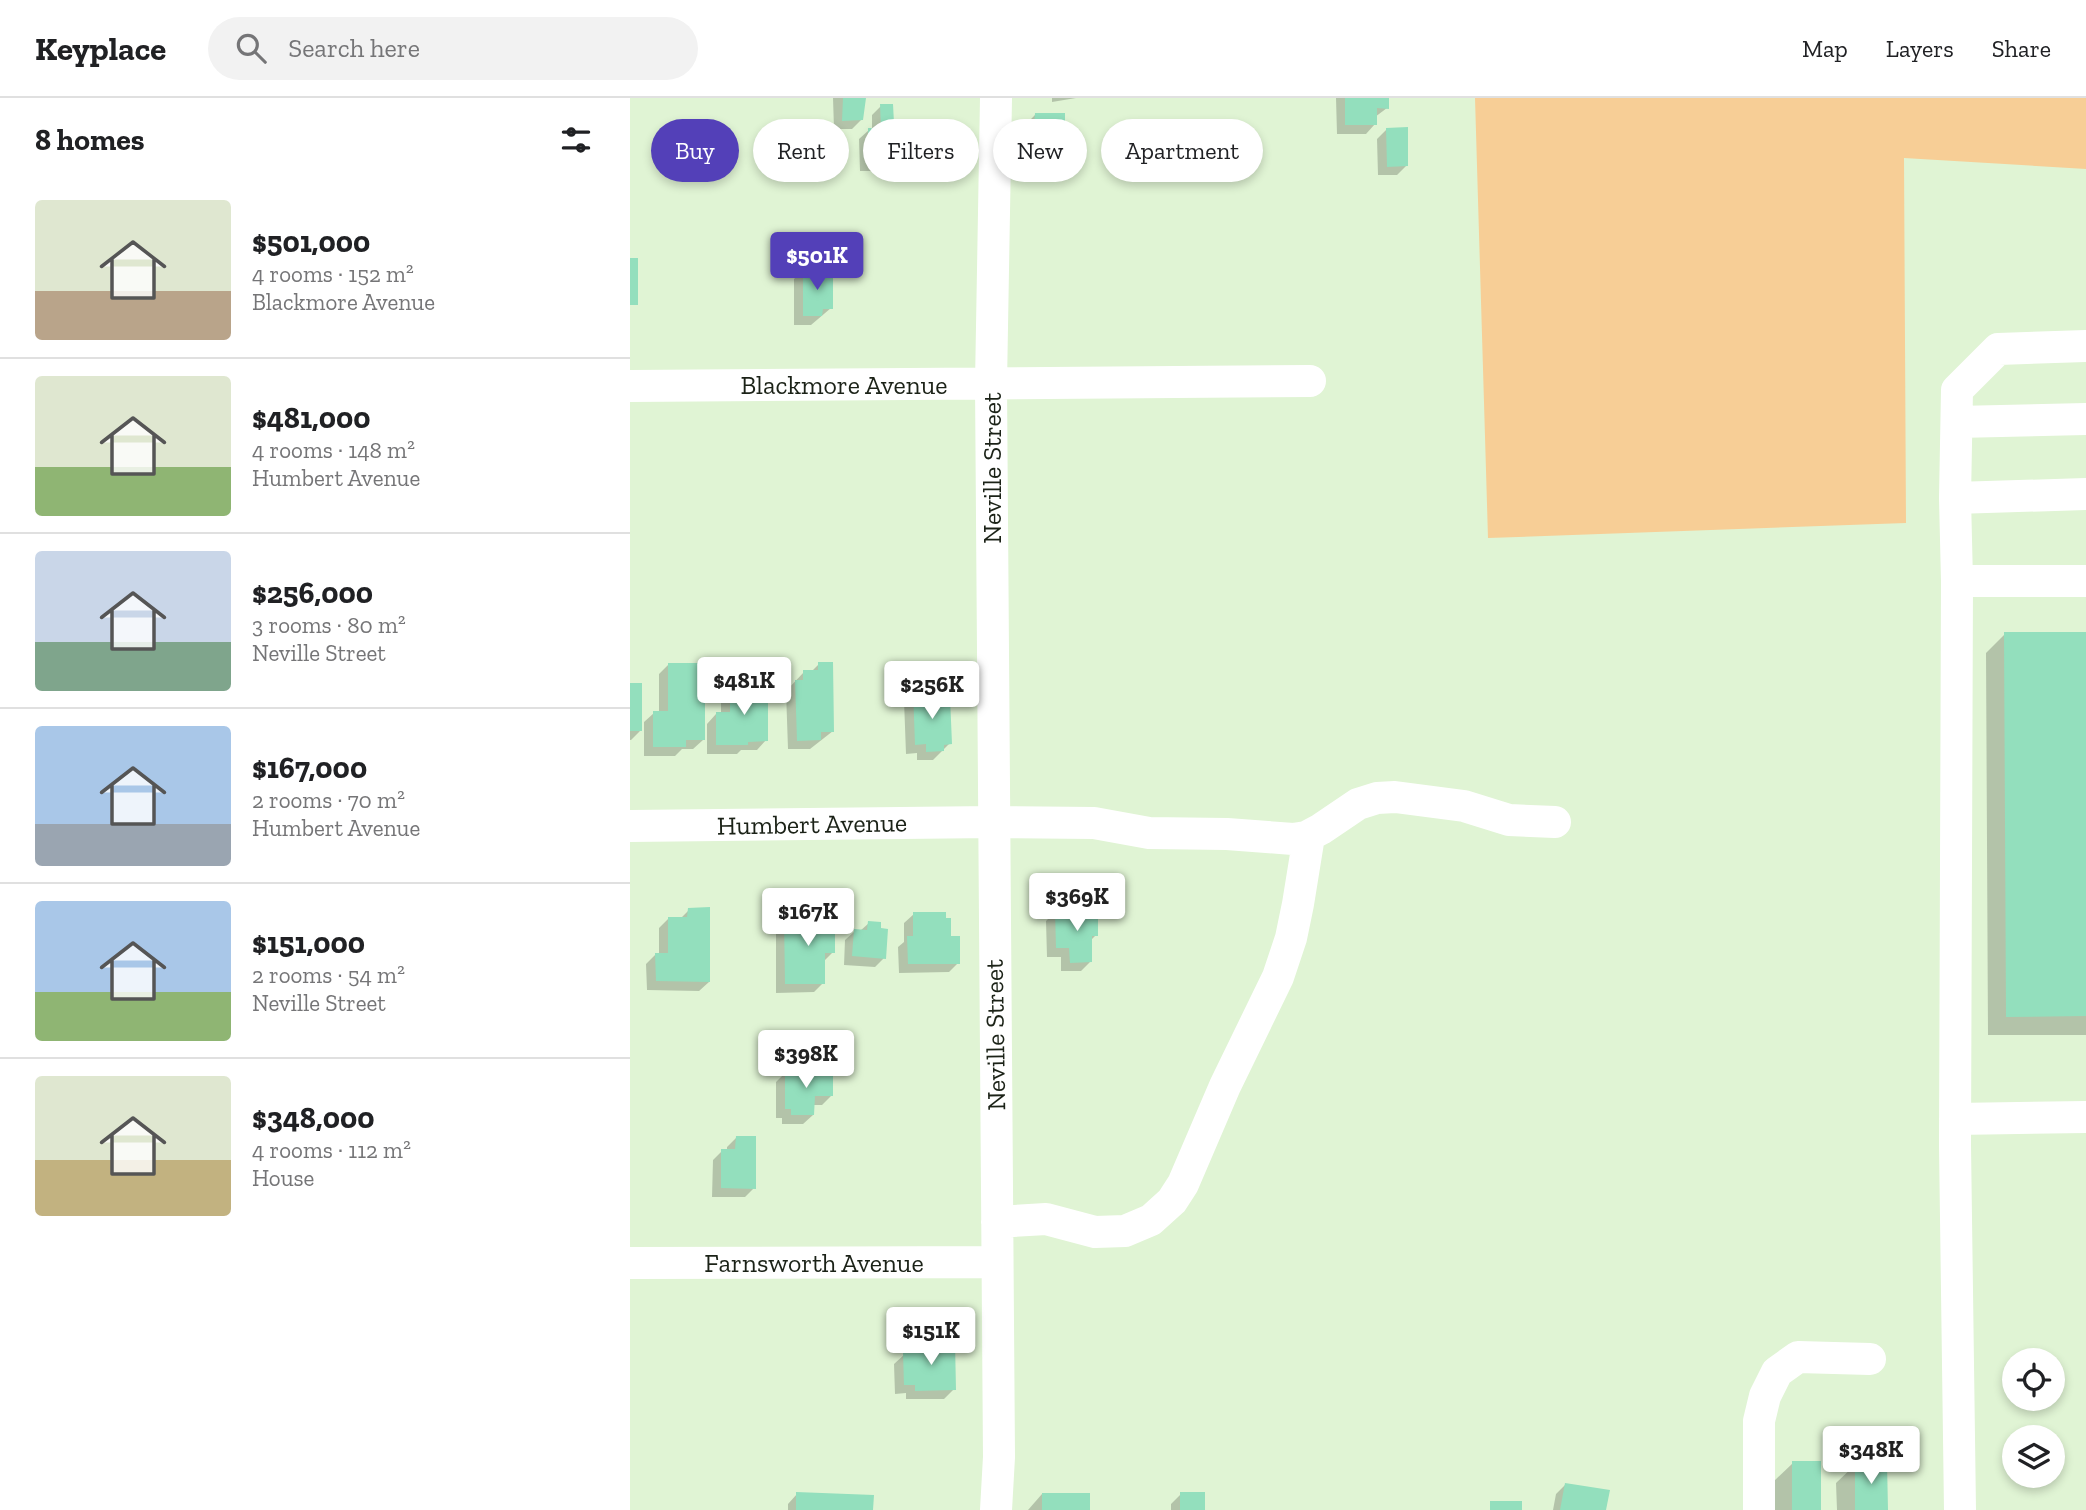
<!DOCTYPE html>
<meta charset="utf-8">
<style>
:root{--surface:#fff;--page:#f2f2f2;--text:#202124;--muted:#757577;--line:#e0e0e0;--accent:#5340b8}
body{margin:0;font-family:"Zilla Slab",serif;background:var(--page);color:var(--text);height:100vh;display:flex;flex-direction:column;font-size:26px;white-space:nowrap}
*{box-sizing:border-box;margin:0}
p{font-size:23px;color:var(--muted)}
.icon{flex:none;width:38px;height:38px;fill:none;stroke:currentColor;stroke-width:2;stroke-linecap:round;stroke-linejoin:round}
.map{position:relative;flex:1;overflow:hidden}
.drawer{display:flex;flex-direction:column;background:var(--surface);width:630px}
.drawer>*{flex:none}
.hud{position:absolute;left:21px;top:21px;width:665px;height:63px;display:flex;gap:14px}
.buttons{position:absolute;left:1372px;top:1250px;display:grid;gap:14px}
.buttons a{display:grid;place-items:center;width:63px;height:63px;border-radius:50%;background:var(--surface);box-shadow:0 4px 10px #0003;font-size:35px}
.price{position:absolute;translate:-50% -60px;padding:0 16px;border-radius:7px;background:#fff;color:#222;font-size:23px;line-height:46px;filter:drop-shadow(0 2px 4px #0008)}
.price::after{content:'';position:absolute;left:50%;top:42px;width:21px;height:16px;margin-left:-10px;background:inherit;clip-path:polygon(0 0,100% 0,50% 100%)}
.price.selected{background:var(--accent);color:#fff}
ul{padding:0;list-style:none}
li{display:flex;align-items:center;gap:21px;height:175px;padding:0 35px}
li+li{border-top:2px solid var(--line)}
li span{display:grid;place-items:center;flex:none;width:196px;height:140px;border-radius:7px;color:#555}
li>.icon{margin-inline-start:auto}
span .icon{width:84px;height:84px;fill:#fffc;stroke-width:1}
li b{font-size:30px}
h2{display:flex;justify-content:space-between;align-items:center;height:84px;padding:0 35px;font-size:30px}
.chip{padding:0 24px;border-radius:32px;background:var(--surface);box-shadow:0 4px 10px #0003;font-size:24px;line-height:63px}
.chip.selected{background:var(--accent);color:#fff}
header{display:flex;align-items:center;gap:42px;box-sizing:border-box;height:98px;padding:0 35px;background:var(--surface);border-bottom:2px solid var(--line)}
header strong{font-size:33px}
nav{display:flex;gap:38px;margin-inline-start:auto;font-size:24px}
.search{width:490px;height:63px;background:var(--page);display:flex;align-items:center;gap:18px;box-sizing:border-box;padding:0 24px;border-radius:38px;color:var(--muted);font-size:26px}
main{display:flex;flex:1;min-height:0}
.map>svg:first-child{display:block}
.green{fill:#f7ce96}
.shadow{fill:#0003}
.building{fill:#93dfbd}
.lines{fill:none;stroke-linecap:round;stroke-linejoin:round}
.minor{stroke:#fff;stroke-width:32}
.labels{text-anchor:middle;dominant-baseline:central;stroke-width:6;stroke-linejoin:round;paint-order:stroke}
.street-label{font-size:26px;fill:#1b2217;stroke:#fff}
</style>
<header>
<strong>Keyplace</strong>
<div class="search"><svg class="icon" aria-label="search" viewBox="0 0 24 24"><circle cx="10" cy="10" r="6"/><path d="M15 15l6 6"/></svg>Search here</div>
<nav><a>Map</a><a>Layers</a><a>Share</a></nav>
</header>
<main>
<section class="drawer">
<h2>8 homes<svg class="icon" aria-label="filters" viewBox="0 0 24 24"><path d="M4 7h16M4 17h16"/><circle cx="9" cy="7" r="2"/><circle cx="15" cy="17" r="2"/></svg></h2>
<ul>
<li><span style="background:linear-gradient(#dfe7d0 65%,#b9a48a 0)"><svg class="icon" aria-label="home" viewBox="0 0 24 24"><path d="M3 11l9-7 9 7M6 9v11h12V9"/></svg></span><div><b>$501,000</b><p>4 rooms · 152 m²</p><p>Blackmore Avenue</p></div></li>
<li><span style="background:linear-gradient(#dfe7d0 65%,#8fb573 0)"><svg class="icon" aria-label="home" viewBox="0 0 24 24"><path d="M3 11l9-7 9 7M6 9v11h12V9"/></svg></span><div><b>$481,000</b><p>4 rooms · 148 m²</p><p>Humbert Avenue</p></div></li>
<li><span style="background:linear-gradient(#c9d6e8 65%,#7fa58c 0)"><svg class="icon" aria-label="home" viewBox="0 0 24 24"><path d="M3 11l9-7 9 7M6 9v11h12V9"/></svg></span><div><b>$256,000</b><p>3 rooms · 80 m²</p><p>Neville Street</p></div></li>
<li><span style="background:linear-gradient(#a9c7e8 70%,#9aa5b1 0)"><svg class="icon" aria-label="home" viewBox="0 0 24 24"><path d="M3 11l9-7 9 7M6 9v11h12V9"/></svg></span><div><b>$167,000</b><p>2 rooms · 70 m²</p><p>Humbert Avenue</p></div></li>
<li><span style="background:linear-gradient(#a9c7e8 65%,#8fb573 0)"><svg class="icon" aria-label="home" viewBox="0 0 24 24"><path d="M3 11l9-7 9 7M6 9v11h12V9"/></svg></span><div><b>$151,000</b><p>2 rooms · 54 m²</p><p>Neville Street</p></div></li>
<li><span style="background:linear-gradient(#dfe7d0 60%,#c2b280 0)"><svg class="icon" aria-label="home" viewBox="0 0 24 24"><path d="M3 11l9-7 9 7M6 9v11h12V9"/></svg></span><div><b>$348,000</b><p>4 rooms · 112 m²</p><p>House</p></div></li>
</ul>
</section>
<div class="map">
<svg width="1456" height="1412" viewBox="0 0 1456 1412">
<rect width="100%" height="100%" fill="#e0f4d4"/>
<path class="green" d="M845 0H1456V71L1274 60 1276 425 858 440Z"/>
<path class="shadow" d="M203 0H234L232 21 222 31H204Z
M422 0H446L422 4Z
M706 0H757V10L745 19V26L736 36H707Z
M251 8 264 63 255 73H230L229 41 239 32H242V17Z
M405 17 434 34 429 39V54L419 63H394L396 26Z
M757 31 776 68 767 77H748L747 41Z
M174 171 201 210 181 227H164V181Z
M1456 535V937H1358L1356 555 1375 536Z
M39 566 73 642 63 651H52L45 658H14V624L24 615H29V576Z
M189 566 203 633 180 651H158L156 593 174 574H181Z
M0 587 10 633 1 642H0Z
M101 591 136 642 127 652H111L107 656H77V626L86 616H91V600Z
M284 592 298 601 320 645 303 662H287V655L276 656 274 602Z
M59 812 79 884 69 893 17 892 16 866 26 856H29V830L38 821H50Z
M426 813 466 837 460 843V864L451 873H431V859H417L416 823Z
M284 816 320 840 328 865 319 874 269 875 268 849 274 844V825Z
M173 817 203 854 193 864V885L184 894 146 895V830L155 821H169Z
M239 825 254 860 245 869 214 867 215 842 225 833H230Z
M156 974 201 998 192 1007H183V1017L173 1026H152V1020H146V984Z
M106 1040 124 1090 115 1099H82L83 1062 92 1053H97V1049Z
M286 1246 324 1291 314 1301H276V1295L265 1296 264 1266Z
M1163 1365 1190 1412H1143V1384Z
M1226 1366 1256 1412H1207L1206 1385Z
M936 1386 975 1412H923L926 1396Z
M167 1396 242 1412H158V1406Z
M412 1396 458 1412H398Z
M551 1396 573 1412H541V1406Z"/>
<path class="building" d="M213 0H236L233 22 212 23Z
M715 0H759V11L747 10V27H715Z
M250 6H263L266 64H238V30H251Z
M405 15H435V35H431V55H402Z
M778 29V68L757 69 756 30Z
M0 160H8V207H0Z
M187 169 188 177H203V211H193L192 218H173V170Z
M1374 534H1456V918L1376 919Z
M188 564H203L204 634H191V642L167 643 165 582H173V572H188Z
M38 565H75V642H56V649H23V613H38Z
M0 585H12V633H0Z
M100 589H138V643L118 644V647H86V614H100Z
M299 590 300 600 320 599 322 646 314 647V653L296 654V646L285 647 283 591Z
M80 809V884L26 883 25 855H38V819H57L58 810Z
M468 811V838H462V864L440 865 439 850H426L425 812Z
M283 814H316V820H321V838H330V866H278L277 838H283Z
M172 815H190V819H205V855H195V886H155L154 819H172Z
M238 823 251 824V830L258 831 256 861 222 858 224 831 237 832Z
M155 973 203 974V998H185L184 1017H161V1011H155Z
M106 1038H126V1091L91 1090V1051H105Z
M285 1244H325L326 1292 285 1293V1287H274L273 1255 285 1254Z
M1162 1363H1191V1412H1162Z
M1225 1364H1257L1258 1412H1225Z
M935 1385 980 1392 976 1412H930Z
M166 1394 244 1397 243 1412H166Z
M550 1394H575V1412H550Z
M412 1395H460V1412H412Z
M860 1403H892V1412H860Z"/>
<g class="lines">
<path class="minor" d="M0 288 680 283
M1327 324 1456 321
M1325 400 1327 292 1368 251 1456 248
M1327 483 1325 400 1456 396
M0 728 363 724 464 725 519 735 597 736 663 741 676 739 691 731 728 706 747 700 765 699 834 708 879 722 925 724
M1325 1021 1456 1019
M367 1124 416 1121 465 1134 495 1133 521 1122 542 1103 553 1086 595 988 648 879 661 840 668 806 679 738
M0 1165 367 1164
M366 1412 369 1359 361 286 366 0
M1129 1412V1323L1135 1298 1147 1274 1168 1259 1240 1261
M1330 1412 1325 1047 1327 483H1456"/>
</g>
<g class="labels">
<g class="street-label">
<text x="214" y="287">Blackmore Avenue</text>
<text transform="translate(362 370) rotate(-90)">Neville Street</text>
<text transform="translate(182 726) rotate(-1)">Humbert Avenue</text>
<text transform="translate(365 937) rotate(-91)">Neville Street</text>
<text x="184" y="1165">Farnsworth Avenue</text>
</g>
</g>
</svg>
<div class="buttons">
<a><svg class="icon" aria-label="locate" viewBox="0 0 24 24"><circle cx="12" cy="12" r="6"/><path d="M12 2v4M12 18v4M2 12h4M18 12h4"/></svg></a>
<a><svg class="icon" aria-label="layers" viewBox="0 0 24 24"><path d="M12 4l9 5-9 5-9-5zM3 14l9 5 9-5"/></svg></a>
</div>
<b class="price selected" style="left:187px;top:194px">$501K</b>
<b class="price" style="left:114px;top:619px">$481K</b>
<b class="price" style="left:302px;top:623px">$256K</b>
<b class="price" style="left:447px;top:835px">$369K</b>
<b class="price" style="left:178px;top:850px">$167K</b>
<b class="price" style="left:176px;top:992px">$398K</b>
<b class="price" style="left:301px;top:1269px">$151K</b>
<b class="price" style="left:1241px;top:1388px">$348K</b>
<div class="hud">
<a class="chip selected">Buy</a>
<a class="chip">Rent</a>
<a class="chip">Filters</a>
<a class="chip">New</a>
<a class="chip">Apartment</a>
</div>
</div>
</main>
